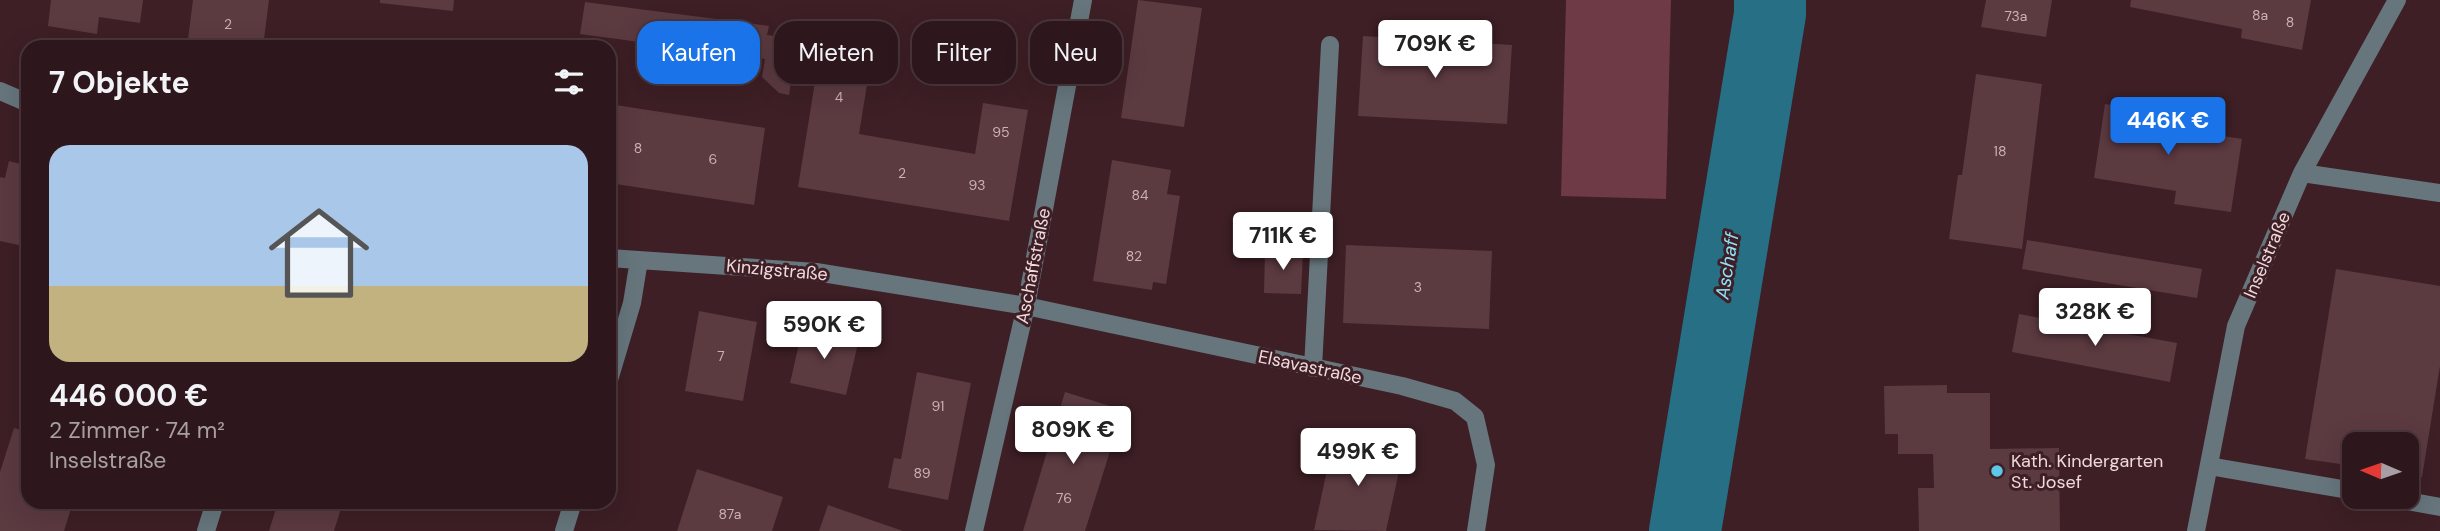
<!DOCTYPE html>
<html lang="de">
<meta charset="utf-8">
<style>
:root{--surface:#2e171c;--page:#362025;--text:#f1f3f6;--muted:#a79fa3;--line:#49363b;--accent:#1a73e8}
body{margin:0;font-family:"DM Sans",sans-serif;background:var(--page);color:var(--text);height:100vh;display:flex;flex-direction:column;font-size:26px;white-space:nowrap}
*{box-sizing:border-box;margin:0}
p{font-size:23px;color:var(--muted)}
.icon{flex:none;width:38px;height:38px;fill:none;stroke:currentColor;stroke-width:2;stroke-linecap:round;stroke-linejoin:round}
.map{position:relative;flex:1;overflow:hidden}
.sheet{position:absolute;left:21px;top:40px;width:595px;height:469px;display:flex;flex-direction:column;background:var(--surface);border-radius:21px;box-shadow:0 7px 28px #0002,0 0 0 2px var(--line)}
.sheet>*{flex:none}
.banner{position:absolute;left:637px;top:21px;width:665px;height:63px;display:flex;gap:14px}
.needle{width:46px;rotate:272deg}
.buttons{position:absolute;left:2342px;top:432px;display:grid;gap:14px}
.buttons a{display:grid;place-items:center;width:77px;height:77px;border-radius:14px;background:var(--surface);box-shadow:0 7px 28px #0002,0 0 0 2px var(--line);font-size:35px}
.price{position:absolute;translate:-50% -60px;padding:0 16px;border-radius:7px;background:#fff;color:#222;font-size:23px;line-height:46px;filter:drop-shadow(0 2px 4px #0008)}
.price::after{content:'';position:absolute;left:50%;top:42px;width:21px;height:16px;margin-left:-10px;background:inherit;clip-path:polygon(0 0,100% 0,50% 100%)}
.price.selected{background:var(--accent);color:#fff}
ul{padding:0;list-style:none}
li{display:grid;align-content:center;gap:14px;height:371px;padding:0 28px}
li+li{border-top:2px solid var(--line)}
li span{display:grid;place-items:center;height:217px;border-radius:21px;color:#555}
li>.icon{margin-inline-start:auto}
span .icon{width:126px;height:126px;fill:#fffc;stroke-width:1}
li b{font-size:30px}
h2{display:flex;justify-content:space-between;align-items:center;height:84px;padding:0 28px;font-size:30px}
.tag{padding:0 24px;border-radius:21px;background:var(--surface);box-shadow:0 7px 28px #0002,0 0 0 2px var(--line);font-size:24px;line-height:63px}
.tag.selected{background:var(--accent);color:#fff}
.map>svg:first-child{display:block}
.green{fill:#6e3a46}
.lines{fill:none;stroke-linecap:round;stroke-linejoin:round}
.river{stroke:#266f85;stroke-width:72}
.building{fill:#5b3a40}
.minor{stroke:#66767c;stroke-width:18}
.poi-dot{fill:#5cc7e8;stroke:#3d1f25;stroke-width:2.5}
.labels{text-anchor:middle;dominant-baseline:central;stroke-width:6;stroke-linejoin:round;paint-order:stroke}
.number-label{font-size:14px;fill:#cab1b6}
.street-label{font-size:18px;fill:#efd9dd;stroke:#3d1f25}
.poi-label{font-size:18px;fill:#efd9dd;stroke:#3d1f25;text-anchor:start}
.water-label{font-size:19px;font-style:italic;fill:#91e2fc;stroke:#3d1f25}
</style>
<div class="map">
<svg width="2440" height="531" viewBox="0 0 2440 531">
<rect width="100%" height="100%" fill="#3d1f25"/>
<path class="green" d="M1566 0H1671L1666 199 1561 196Z"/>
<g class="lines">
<path class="river" d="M1685 531 1770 14V0"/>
</g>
<path class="building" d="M51 0H143L140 23 99 17 97 34 48 26Z
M193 0H269L263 47H187Z
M380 0H454L453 11 380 3Z
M1138 0 1202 8 1184 127 1121 118Z
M1986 0H2052L2046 37 1981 27Z
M2131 0H2311L2302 50 2241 38 2242 29 2130 7Z
M585 2 769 26 767 35 796 39 798 30 820 32 814 73 793 70 789 95 779 93 762 77 765 59 580 34Z
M1363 36 1512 45 1507 124 1358 116Z
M820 51 871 60 859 134 975 154 983 103 1028 110 1009 221 798 187Z
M1976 74 2042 84 2022 249 1949 239 1958 175H1962Z
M609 104 765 128 754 205 609 183Z
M2105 104 2188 117 2185 130 2242 139 2231 212 2174 204 2176 191 2094 178Z
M1112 160 1171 170 1167 194 1180 196 1166 284 1153 282 1152 290 1093 281Z
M9 161 28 166V247L0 241V177L5 178Z
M2027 240 2202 269 2197 298 2022 269Z
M1346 245 1492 251 1489 329 1343 323Z
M1265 250 1303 252 1301 294 1264 293Z
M2336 269 2440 286V366L2422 477 2406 475V444H2354V466L2305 459Z
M699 311 757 322 743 401 685 391Z
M2019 314 2177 343 2170 382 2012 352Z
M803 326 859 339 846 395 790 383Z
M917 372 971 383 948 500 888 488 894 458 901 459Z
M1947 385V393H1990V449L2059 448 2060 531H1919L1918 488H1934L1933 454H1898V434H1885L1884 386Z
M1065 392 1123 410 1085 531H1023Z
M14 428 28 432V502H73L64 531H0V472Z
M1334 438 1403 453 1386 531 1314 530Z
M697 469 783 497 772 531H677Z
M278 502H343L334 531H269Z
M828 505 903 531H819Z"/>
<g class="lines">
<path class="minor" d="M0 91 28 103
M2302 173 2440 193
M609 258 816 272 1026 306 1402 386 1455 401 1475 417 1486 465 1476 531
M1313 368 1330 45
M609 380 632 303 639 260
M2209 466 2354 491
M2385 497 2440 507
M206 531 215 502
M564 531 573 502
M974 531 1026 306 1083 0
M2196 531 2236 326 2302 173 2397 0"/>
</g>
<circle class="poi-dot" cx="1997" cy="471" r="7"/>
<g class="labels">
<g class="number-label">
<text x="2260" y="15">8a</text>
<text x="2016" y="16">73a</text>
<text x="2290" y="22">8</text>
<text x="228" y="24">2</text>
<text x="839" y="97">4</text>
<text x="1001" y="132">95</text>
<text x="638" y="148">8</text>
<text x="2000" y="151">18</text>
<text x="713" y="159">6</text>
<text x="902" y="173">2</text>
<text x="977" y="185">93</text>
<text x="1140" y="195">84</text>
<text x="1134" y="256">82</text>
<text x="1418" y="287">3</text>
<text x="721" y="356">7</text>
<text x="938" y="406">91</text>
<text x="922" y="473">89</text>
<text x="1064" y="498">76</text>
<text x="730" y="514">87a</text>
</g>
<g class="street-label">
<text transform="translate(2267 255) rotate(-67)">Inselstraße</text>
<text transform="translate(1033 266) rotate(-79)">Aschaffstraße</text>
<text transform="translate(777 270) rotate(5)">Kinzigstraße</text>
<text transform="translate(1310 367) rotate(12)">Elsavastraße</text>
</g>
<g class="poi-label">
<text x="2011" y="461">Kath. Kindergarten<tspan x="2011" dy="21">St. Josef</tspan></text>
</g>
<g class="water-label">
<text transform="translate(1727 266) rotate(-81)">Aschaff</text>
</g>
</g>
</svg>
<div class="buttons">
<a><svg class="needle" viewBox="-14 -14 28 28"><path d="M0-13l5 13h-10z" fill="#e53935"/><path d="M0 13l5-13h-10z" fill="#a79fa3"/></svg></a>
</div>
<b class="price" style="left:1435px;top:80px">709K €</b>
<b class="price selected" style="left:2168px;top:157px">446K €</b>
<b class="price" style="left:1283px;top:272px">711K €</b>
<b class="price" style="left:2095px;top:348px">328K €</b>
<b class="price" style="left:824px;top:361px">590K €</b>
<b class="price" style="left:1073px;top:466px">809K €</b>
<b class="price" style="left:1358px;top:488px">499K €</b>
<div class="banner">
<a class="tag selected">Kaufen</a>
<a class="tag">Mieten</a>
<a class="tag">Filter</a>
<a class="tag">Neu</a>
</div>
<section class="sheet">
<h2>7 Objekte<svg class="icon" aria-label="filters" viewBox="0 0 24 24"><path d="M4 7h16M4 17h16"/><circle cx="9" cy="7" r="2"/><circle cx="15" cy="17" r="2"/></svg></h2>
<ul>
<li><span style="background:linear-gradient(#a9c7e8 65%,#c2b280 0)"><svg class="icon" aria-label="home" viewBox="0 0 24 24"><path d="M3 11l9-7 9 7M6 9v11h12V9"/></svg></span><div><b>446 000 €</b><p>2 Zimmer · 74 m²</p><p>Inselstraße</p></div></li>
</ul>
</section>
</div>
